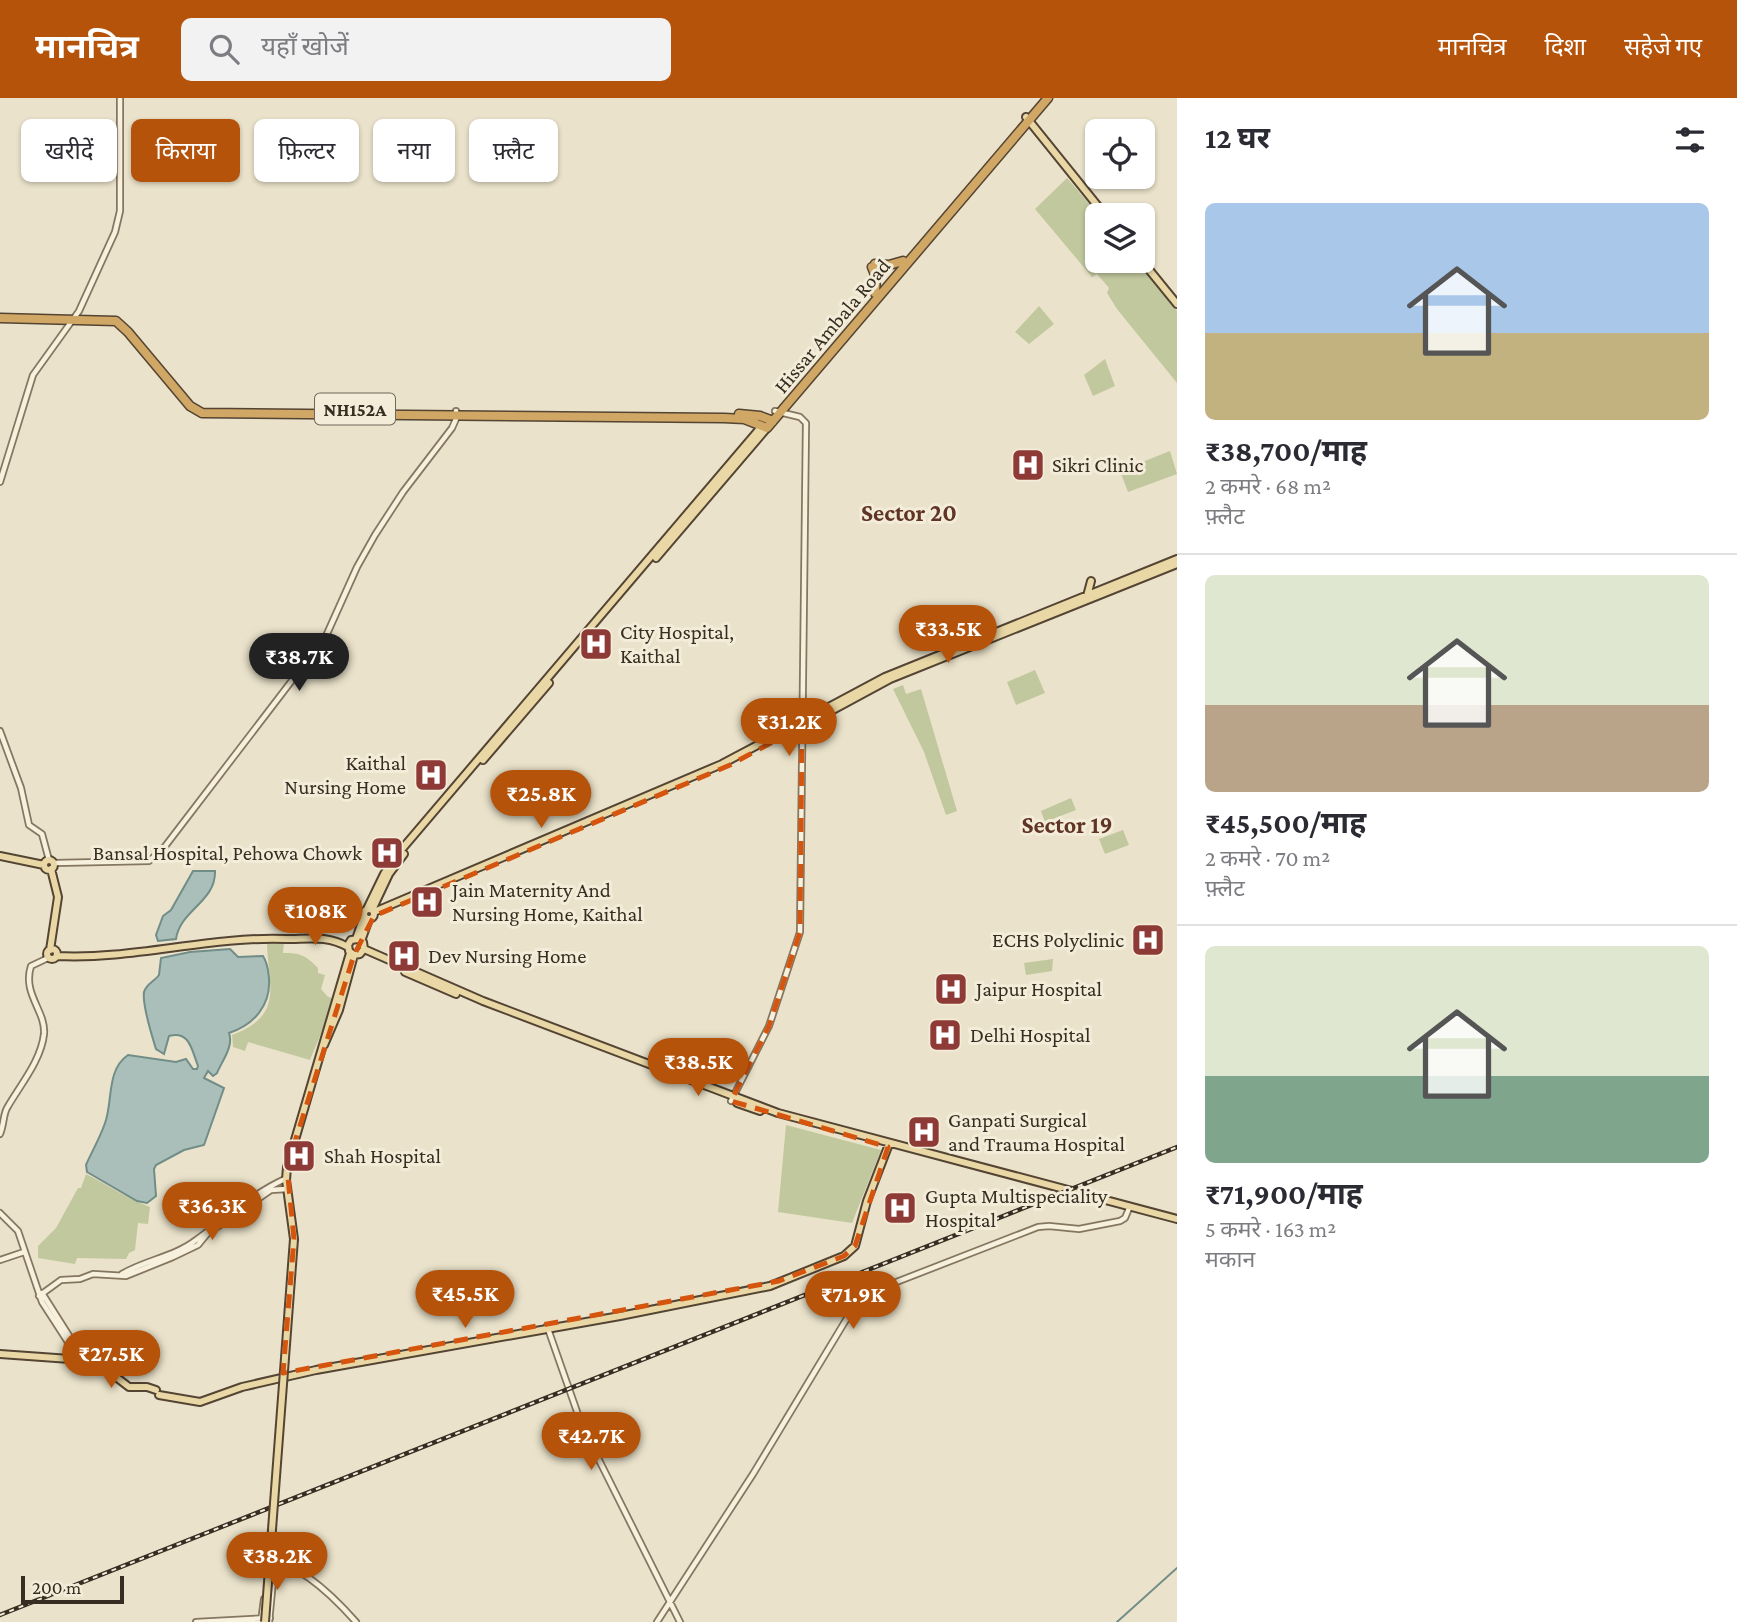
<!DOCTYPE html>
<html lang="hi">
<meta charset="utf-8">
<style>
:root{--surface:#fff;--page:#f2f2f3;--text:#2b2b33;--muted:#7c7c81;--line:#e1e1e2;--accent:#b45309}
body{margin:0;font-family:"Crimson Pro","Noto Sans Devanagari",serif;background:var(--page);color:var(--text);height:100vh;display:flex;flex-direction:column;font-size:26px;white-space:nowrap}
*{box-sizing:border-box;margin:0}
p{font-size:23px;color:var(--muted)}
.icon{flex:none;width:38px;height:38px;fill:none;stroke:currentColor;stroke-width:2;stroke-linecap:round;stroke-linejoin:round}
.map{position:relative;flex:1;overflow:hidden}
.sheet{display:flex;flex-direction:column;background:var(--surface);width:560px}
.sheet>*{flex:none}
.top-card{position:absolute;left:21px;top:21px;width:665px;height:63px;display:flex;gap:14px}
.controls{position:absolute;left:1085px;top:21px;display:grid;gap:14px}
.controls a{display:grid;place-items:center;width:70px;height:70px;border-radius:10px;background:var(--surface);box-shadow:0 2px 5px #0004;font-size:35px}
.scale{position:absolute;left:21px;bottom:18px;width:103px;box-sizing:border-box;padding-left:7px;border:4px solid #372d22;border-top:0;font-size:19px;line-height:24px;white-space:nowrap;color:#372d22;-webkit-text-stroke:5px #f3ecd8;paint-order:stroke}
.price{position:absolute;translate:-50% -60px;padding:0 16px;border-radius:24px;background:var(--accent);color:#fff;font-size:23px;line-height:46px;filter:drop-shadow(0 2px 4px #0008)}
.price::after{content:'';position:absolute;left:50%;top:42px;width:21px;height:16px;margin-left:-10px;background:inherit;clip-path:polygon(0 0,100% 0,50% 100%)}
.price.active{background:#222;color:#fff}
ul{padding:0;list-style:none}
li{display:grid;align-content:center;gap:14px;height:371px;padding:0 28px}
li+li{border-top:2px solid var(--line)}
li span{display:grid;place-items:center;height:217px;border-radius:10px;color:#555}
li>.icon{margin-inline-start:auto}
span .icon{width:126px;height:126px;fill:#fffc;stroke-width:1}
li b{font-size:30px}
h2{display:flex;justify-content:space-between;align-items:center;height:84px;padding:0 28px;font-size:30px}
.tag{padding:0 24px;border-radius:10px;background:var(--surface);box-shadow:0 2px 5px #0004;font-size:24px;line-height:63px}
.tag.active{background:var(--accent);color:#fff}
header{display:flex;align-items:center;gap:42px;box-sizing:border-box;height:98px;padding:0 35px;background:var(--accent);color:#fff}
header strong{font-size:33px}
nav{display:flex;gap:38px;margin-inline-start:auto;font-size:24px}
.search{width:490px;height:63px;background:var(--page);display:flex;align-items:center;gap:18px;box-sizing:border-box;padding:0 24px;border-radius:10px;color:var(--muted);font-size:26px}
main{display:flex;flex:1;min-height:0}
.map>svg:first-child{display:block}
.green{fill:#c1c89e}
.water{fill:#aabfba;stroke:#718d88;stroke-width:2}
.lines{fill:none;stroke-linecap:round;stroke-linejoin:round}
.stream{stroke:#718d88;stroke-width:2}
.minor-casing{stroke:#857660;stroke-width:8}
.major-casing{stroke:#544433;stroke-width:10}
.highway-casing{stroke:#544433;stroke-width:11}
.minor{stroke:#f6f0dc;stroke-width:4.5}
.major{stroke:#e9d8a6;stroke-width:6}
.highway{stroke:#d0a764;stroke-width:8}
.rail-casing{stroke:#372d22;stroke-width:4.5}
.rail{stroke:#f3ecd8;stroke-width:2;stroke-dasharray:5;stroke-linecap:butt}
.major-bridge-casing{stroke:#544433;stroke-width:10;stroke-linecap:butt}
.major-bridge{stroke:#e9d8a6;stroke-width:6}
.marked{fill:none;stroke:#d6550e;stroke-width:5;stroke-dasharray:14 9;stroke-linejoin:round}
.labels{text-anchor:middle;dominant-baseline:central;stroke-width:6;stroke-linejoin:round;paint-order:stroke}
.shield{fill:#f3ecd8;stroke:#6f6659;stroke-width:2}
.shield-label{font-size:19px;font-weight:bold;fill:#372d22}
.street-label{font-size:21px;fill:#372d22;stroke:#f3ecd8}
.poi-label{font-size:21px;fill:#372d22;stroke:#f3ecd8;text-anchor:start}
.quarter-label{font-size:24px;font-weight:bold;fill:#603525;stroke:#f3ecd8}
</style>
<header>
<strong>मानचित्र</strong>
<div class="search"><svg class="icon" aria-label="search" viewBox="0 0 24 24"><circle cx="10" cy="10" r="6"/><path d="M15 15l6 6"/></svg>यहाँ खोजें</div>
<nav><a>मानचित्र</a><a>दिशा</a><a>सहेजे गए</a></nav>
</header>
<main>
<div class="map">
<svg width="1177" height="1524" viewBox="0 0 1177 1524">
<rect width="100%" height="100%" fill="#eae2ca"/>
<path class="green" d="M1067 80 1099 117 1097 163H1136L1177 213V285L1117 211 1107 195 1109 190 1097 176 1092 179 1035 111Z
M1039 208 1054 226 1029 246 1015 234Z
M1105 261 1115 288 1093 298 1084 277Z
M1170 353 1177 376 1128 394 1120 373Z
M1035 572 1045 595 1016 607 1007 584Z
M903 587 906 596 921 591 957 713 946 717 924 654 893 591Z
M1071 700 1076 712 1045 724 1041 713Z
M1123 732 1129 747 1105 756 1099 741Z
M284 844 283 855C301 855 305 857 318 870V875L325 877 321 891 327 898 335 902 310 962 248 944 245 953 233 949 232 937C285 917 268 888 267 845Z
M1053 861 1052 873 1026 877 1024 865Z
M786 1027 881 1052 852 1125 778 1114Z
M86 1076C108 1087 128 1101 150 1109L148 1126 138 1125 135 1152 129 1155 126 1161 77 1160 75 1166 38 1160V1148L56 1130 78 1090H81Z"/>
<path class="water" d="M193 773H215C216 804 180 812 176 841L158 843 156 837 163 818 171 812Z
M230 851 238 859 263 858C268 866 268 872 269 880 271 907 254 927 229 935 234 948 222 963 217 975L213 978 208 973 204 980 224 990 204 1047 184 1052 156 1067 154 1071 156 1098 147 1105 137 1103 87 1074 86 1067C92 1053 100 1040 105 1025 113 1004 106 972 128 957L176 964 186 961 193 971H197L198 968C192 953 190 932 169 938L164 956 156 951C152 938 142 907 144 894 146 886 155 883 159 877L161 860 190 854Z"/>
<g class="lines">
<path class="stream" d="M1117 1524 1177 1470"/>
<defs>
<path id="minor" d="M0 384 33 277 79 213 115 134 120 113V0
M0 633 21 690 29 727 42 736 49 762
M54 765 149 763 163 751 326 538 357 469 375 437 403 394 452 330 456 321V313
M731 1003 769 928 800 834 806 325 800 319 775 313
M0 1036C4 1027 3 1017 7 1010 20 987 41 963 44 936 46 913 22 896 31 868L48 860
M0 1115 18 1133 42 1204 75 1255
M0 1162 24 1154
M122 1176C145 1162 174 1159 196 1142 225 1121 252 1096 285 1081
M42 1195 78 1252
M39 1198 61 1182 80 1181 93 1176 126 1178 173 1159 198 1147 207 1136 271 1092 287 1091
M547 1228 582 1328 680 1524
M268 1461C302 1467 334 1499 356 1524
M196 1524 270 1520
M243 1524H261
M261 1524 264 1501
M269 1524 275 1462
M657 1524 753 1376 858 1202 863 1197 1038 1129 1049 1128 1079 1131 1120 1123 1125 1120 1130 1108"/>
<path id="major" d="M1026 19 1105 117
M1142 163 1177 206
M656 460 767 330
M1087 498 1091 483
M779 641 890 581 1177 466
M483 662 549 585
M0 758 44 767
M44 767a5 5 0 1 1 10 0a5 5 0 1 1-10 0Z
M367 811 384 776 396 758 762 328
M364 816a5 5 0 1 1 10 0a5 5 0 1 1-10 0Z
M372 812 389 776 404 756
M374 814 722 666 885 579 1177 461
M356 841 364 818
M361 843 369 821
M364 851 360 856 354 857 349 853 348 847 351 842 358 841 363 844 364 851 483 903 778 1015 1177 1121
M47 856a5 5 0 1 1 10 0a5 5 0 1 1-10 0Z
M50 852 58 799 51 771
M57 858C133 862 209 838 286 841 309 841 327 837 348 849
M405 874 456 896
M324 947 339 912 354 857
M737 1005 760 1013
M294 1141 286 1082 287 1069 350 855
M75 1257a5 5 0 1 1 10 0a5 5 0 1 1-10 0Z
M85 1255 129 1289H147L156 1292
M0 1256 70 1261 75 1259
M159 1297 200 1304 242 1289 316 1272 620 1218 770 1188 844 1158 855 1148 867 1103 889 1046"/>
<path id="highway" d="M875 166 889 167 903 163
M872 169 876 179 875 195
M0 220 116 223 128 234 190 308 202 315 724 320 744 321 767 330 1048 0
M739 316 760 318 773 323"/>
</defs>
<use href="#minor" class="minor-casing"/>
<use href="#major" class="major-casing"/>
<use href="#highway" class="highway-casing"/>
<use href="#minor" class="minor"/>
<use href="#major" class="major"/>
<use href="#highway" class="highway"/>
<defs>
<path id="rail" d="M0 1517 1177 1049"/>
</defs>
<use href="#rail" class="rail-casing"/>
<use href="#rail" class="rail"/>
<defs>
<path id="major-bridge" d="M265 1524 294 1141"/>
</defs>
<use href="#major-bridge" class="major-bridge-casing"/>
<use href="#major-bridge" class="major-bridge"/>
</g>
<path class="marked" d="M802 628 800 834 769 928 731 1003 888 1049 855 1148 844 1158 779 1183 283 1275 294 1141 287 1069 354 857 374 818 730 667Z"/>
<defs>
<symbol id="hospital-square" viewBox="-11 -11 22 22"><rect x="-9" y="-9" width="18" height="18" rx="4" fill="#8e3a36" stroke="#f3ecd8"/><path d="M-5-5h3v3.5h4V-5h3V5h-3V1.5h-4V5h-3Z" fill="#fff"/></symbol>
</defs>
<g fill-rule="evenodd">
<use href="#hospital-square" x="1009" y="348" width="38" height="38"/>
<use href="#hospital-square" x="577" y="527" width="38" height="38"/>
<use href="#hospital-square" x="412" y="658" width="38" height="38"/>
<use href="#hospital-square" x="368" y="736" width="38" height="38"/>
<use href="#hospital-square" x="408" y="785" width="38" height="38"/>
<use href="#hospital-square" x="1129" y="823" width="38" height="38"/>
<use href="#hospital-square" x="385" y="839" width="38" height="38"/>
<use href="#hospital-square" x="932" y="872" width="38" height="38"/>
<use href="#hospital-square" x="926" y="918" width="38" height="38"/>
<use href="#hospital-square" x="905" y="1015" width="38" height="38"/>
<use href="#hospital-square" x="280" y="1039" width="38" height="38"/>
<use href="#hospital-square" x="881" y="1091" width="38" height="38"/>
</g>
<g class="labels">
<rect class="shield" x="315" y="295.5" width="80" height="31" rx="5"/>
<g class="shield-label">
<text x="355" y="311">NH152A</text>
</g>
<g class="street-label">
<text transform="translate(832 228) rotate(-50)">Hissar Ambala Road</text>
</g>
<g class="poi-label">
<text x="1052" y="367">Sikri Clinic</text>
<text x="620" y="534">City Hospital,<tspan x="620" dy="24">Kaithal</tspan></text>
<text x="406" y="665" text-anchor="end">Kaithal<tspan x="406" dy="24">Nursing Home</tspan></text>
<text x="362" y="755" text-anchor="end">Bansal Hospital, Pehowa Chowk</text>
<text x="452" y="792">Jain Maternity And<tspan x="452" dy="24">Nursing Home, Kaithal</tspan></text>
<text x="1124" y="842" text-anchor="end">ECHS Polyclinic</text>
<text x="428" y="858">Dev Nursing Home</text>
<text x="976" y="891">Jaipur Hospital</text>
<text x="970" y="937">Delhi Hospital</text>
<text x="948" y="1022">Ganpati Surgical<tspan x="948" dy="24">and Trauma Hospital</tspan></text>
<text x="324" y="1058">Shah Hospital</text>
<text x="925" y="1098">Gupta Multispeciality<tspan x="925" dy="24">Hospital</tspan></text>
</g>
<g class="quarter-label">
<text x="909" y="414">Sector 20</text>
<text x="1067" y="726">Sector 19</text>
</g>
</g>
</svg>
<div class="controls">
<a><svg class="icon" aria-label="locate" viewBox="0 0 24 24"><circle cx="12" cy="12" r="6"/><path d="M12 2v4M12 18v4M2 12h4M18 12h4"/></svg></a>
<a><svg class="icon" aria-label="layers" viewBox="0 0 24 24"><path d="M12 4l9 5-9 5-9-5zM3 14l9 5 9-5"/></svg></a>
</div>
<div class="scale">200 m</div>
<b class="price" style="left:948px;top:567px">₹33.5K</b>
<b class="price active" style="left:299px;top:595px">₹38.7K</b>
<b class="price" style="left:789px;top:660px">₹31.2K</b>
<b class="price" style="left:541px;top:732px">₹25.8K</b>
<b class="price" style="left:315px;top:849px">₹108K</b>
<b class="price" style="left:698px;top:1000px">₹38.5K</b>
<b class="price" style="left:212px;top:1144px">₹36.3K</b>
<b class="price" style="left:465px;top:1232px">₹45.5K</b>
<b class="price" style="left:853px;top:1233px">₹71.9K</b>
<b class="price" style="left:111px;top:1292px">₹27.5K</b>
<b class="price" style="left:591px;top:1374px">₹42.7K</b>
<b class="price" style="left:277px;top:1494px">₹38.2K</b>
<div class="top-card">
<a class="tag">खरीदें</a>
<a class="tag active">किराया</a>
<a class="tag">फ़िल्टर</a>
<a class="tag">नया</a>
<a class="tag">फ़्लैट</a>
</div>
</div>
<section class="sheet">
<h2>12 घर<svg class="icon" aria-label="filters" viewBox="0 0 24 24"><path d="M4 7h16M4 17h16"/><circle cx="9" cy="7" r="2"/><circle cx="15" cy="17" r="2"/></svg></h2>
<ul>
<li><span style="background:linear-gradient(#a9c7e8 60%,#c2b280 0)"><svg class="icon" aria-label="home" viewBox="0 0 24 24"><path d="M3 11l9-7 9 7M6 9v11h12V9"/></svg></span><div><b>₹38,700/माह</b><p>2 कमरे · 68 m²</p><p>फ़्लैट</p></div></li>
<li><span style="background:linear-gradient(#dfe7d0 60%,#b9a48a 0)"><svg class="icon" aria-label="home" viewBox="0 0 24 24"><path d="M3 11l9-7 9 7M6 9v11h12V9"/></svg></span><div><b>₹45,500/माह</b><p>2 कमरे · 70 m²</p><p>फ़्लैट</p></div></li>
<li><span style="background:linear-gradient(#dfe7d0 60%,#7fa58c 0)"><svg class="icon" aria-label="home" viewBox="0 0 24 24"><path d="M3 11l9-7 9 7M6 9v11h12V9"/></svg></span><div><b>₹71,900/माह</b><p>5 कमरे · 163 m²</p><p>मकान</p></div></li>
</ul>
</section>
</main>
